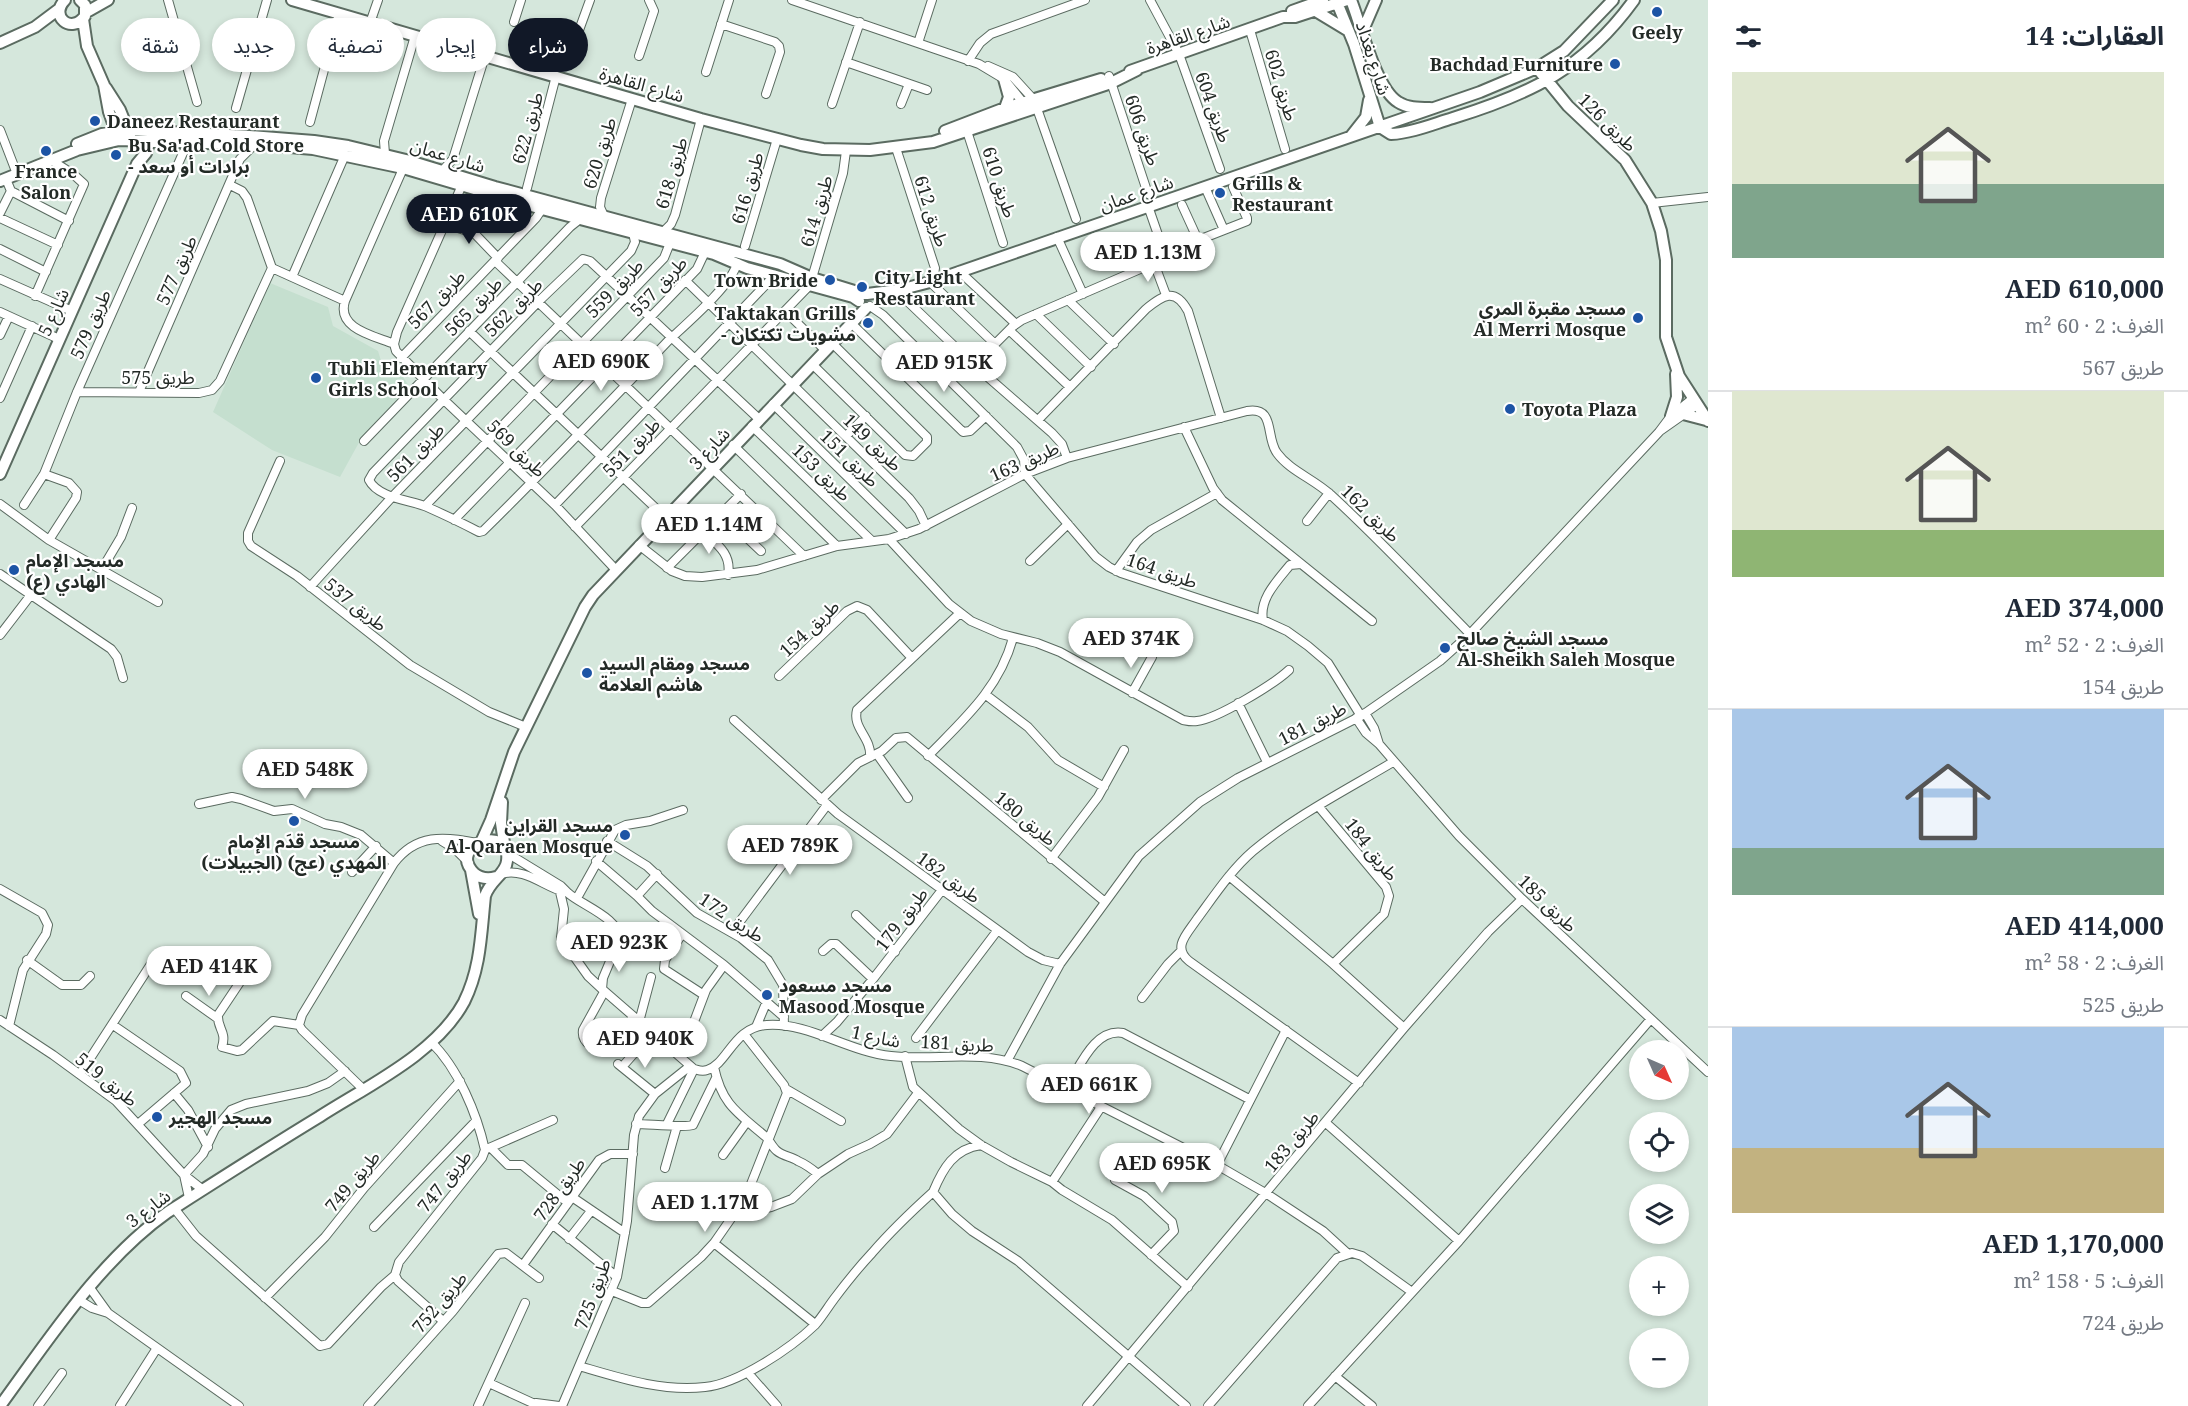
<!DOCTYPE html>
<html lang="ar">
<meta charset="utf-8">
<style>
:root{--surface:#fff;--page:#f2f2f3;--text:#1f2937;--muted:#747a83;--line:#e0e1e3;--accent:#111827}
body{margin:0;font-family:"Noto Serif","Noto Sans Arabic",serif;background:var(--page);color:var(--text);direction:rtl;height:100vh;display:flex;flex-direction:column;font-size:22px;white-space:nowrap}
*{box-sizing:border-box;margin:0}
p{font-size:20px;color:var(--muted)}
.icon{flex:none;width:33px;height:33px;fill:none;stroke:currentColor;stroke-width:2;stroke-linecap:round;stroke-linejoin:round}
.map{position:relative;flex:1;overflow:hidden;direction:ltr}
.sheet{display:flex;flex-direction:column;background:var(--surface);width:480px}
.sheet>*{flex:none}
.guide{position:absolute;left:18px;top:18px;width:570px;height:54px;direction:rtl;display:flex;gap:12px}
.needle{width:39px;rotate:135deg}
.fabs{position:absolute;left:1629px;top:1040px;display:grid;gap:12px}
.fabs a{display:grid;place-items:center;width:60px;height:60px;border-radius:50%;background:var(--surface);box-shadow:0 3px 9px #0003;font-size:30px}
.price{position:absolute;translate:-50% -51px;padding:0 14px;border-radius:21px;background:#fff;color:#222;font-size:20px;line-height:39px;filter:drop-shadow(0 2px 3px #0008)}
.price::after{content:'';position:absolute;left:50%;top:36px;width:18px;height:14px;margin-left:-9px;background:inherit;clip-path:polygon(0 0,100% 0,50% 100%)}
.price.selected{background:var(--accent);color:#fff}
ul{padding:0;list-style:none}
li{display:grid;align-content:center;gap:12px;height:318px;padding:0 24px}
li+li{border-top:2px solid var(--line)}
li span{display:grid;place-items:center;height:186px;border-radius:0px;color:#555}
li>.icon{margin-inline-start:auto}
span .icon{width:108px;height:108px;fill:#fffc;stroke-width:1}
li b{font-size:26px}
h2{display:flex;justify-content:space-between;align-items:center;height:72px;padding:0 24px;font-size:26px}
.tag{padding:0 21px;border-radius:27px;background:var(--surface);box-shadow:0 3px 9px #0003;font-size:21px;line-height:54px}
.tag.selected{background:var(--accent);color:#fff}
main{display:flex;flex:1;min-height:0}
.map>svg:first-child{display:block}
.built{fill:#c5dfcf}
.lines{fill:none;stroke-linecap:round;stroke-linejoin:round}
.street-casing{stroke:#5b6b61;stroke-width:10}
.secondary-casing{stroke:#5b6b61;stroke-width:14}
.street{stroke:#fff;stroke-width:8}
.secondary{stroke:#fff;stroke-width:10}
.poi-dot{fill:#1d54a5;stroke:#fff;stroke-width:2}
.labels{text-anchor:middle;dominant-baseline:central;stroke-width:4.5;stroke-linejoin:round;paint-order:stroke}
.poi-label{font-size:18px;font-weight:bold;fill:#232a26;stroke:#fff;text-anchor:start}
.street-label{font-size:18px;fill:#232a26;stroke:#fff}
</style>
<main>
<section class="sheet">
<h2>العقارات: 14<svg class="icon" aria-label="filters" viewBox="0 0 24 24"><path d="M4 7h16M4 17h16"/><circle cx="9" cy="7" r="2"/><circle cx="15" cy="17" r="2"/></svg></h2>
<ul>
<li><span style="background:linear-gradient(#dfe7d0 60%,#7fa58c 0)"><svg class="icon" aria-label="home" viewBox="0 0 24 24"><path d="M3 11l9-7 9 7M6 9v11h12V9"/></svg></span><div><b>AED 610,000</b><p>الغرف: 2 · 60 m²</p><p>طريق 567</p></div></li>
<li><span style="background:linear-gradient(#dfe7d0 75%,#8fb573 0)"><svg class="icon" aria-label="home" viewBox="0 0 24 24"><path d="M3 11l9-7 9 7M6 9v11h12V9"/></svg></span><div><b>AED 374,000</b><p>الغرف: 2 · 52 m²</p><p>طريق 154</p></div></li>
<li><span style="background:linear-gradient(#a9c7e8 75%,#7fa58c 0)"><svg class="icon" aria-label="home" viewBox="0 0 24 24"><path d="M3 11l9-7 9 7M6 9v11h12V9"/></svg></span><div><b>AED 414,000</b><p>الغرف: 2 · 58 m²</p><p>طريق 525</p></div></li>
<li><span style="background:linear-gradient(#a9c7e8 65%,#c2b280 0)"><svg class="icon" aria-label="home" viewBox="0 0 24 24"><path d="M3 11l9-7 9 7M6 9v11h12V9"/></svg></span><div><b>AED 1,170,000</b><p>الغرف: 5 · 158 m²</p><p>طريق 724</p></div></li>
</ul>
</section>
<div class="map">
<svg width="1708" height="1406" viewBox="0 0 1708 1406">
<rect width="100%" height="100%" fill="#d5e7dc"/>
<path class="built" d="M270 283 328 307 333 326 378 351 382 364 399 371 409 386 362 437 340 477 272 450 213 412Z"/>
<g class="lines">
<defs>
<path id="street" d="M168 0 197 102
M792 0 979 64 1004 79 1025 105
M1150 0 1179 54 1220 169
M514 22 521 0
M370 23 378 0
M721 24 775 42 779 46 780 52 766 94
M1250 30 1285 149
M578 33 590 0
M918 43 932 0
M639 56 654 11 649 0
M968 61 980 43 991 34 1085 0
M846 62 927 90
M988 66 1013 77 1034 100 1076 219
M706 72 729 0
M1109 76 1148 194
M832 104 860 22
M901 104 909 84
M236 108 267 0
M310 122 339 14
M0 130 17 174
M967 131 1003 243
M896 148 935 268 934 275 930 282 995 344
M385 154 384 141 415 36
M443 170 453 159 485 56
M6 179 11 191 69 221
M230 185 242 191 247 198 272 268 345 301
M462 185 397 332 394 344 396 351 443 399 555 505 616 570
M1205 187 1224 230
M527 188 556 76
M1652 203 1708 197
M1182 205 1198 240
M1148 206 1165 255
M0 213 11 191
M604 216 600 207 601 198 632 99
M0 218 58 245
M445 224 474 233 498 258
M663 232 671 224 675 215 701 119
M1057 237 1083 294
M745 246 777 139
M0 249 46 272
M495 261 804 556
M737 263C733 284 685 325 668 341 607 405 546 469 483 531L479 532C462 523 445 515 427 507 410 500 378 498 369 480L373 473 538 302 583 259 590 261 759 419
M1154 263 1166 295
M959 271 1016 324
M292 277 345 155
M812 278 843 173 846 151
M0 279 72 311
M685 280 909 498 919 511 926 526
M892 292 904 298 974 365 1052 433 1062 444 1067 458
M35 296 84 184 73 174 51 160
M1068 300 1114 344
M870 306 883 315 1017 447 1024 460 1025 474 1096 557 1109 567 1121 573 1263 620 1287 631 1308 646 1328 663 1361 716
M0 312 59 339
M786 312 825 350
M1036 314 1091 367
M851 323 963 432 970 431 986 416
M1009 330 1070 387
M469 331 665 517
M0 335 9 316
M394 344C375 336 336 329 345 301L405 164
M401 358 536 218 542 209
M812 364 905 455 913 456 927 442V437L832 343
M974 365 1012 327 1022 320 1154 263 1173 250 1247 221V218L1233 187
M946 377 966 357
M77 392 199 393 212 390 220 381 272 268
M139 392 240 159 254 145
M0 398 32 326
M773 404 906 534
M1038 420 1146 309C1163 295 1175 287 1188 311L1221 418
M752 426 872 541
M1184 427 1213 488 1222 500 1372 621
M1660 431 1697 405
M846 436 866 416
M364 441 570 227 580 219
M733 445 837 546
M280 461 248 533V541L251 546 297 576 410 665 489 712 526 727
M44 474 69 483 77 492 76 498 49 540
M0 504 49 540 158 602
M24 505 44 474 77 392 183 153 191 142
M555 505 775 275
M425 506 664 258 670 243
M721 513 761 551
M454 520 697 269 705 252
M1307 521 1329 493
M575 527 809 286
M703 531C717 544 732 554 728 575
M889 539 949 604 971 621 1001 634 1037 643 1060 652 1183 720C1188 721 1192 722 1197 721 1217 719 1274 684 1289 670
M639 545 672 571 685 576 702 577 757 570 837 546 889 539 919 529 1025 474 1067 458 1247 411C1276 406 1265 437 1277 453 1290 471 1314 479 1331 495 1379 539 1424 587 1470 634
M1030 561 1068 524
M667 568 741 494
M102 569 121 537 132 508
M1116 571 1137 542 1151 530 1217 493
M0 574 111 649 117 657 123 678
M310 587 392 497 631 251 635 242 633 233
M1263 620C1259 599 1277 581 1290 565L1301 564
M0 635 30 596
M779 676 847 611 857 606 867 610 912 658
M1132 693 1152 657 1153 651 1147 643
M986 695 1028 727 1058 760 1104 787
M1238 703 1267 762
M1365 713 1374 728 1379 744
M1356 718 1366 733 1379 744 1459 836 1522 899 1708 1072
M734 720 838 814 1028 952 1043 960 1060 964
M877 754 908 798
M928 756C964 719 999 689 1013 638
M870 757C872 738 852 728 857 710L960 613
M821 800 858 763 882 751 896 738 907 737 1105 902
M199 804 232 797 241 799 274 811 292 809 325 824 341 827 361 835 394 863
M1319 807 1386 887 1389 896 1384 914 1333 964
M442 841 455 849 469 863
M607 841 647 866 697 913 741 938 768 960 783 985 784 1026
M507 853 561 886C563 888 565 890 568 893 581 905 622 919 619 940L603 978 602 989 694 1069C698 1070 702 1072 707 1070 728 1064 733 1027 767 1025 808 1022 849 1052 891 1056 935 1061 980 1049 1022 1066L1217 1165 1267 1194 1323 1231 1347 1253
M1051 859 1098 797 1124 750
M596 861 637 896 652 911 724 965 784 1017
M352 872 376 846
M501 874C524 867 543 886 564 892
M1229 876 1333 964 1404 1028
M0 889 42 913 48 925 46 934 23 970 9 1026
M560 892 564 909 561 938 588 976 602 989
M637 896 657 874
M577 898 615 830 626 825 650 821 683 810
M856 915 895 952
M732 932 827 805
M682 934 665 960 664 969 704 995
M823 951 831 944H836L873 979
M217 952 240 974 242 979 218 1015C217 1029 227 1031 222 1047L237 1051 242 1050 273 1021 299 1025
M27 960 62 985H81L90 976
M604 992 583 1030C581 1043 596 1052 608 1049L633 1017
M186 996 217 1018
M1142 998 1168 964 1181 951
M0 1020 53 1055 116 1101 184 1175 203 1190
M639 1022 651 977
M113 1025 180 1071 186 1083 138 1124
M756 1027 767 1001
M822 1036 837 1022 873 979 942 890
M916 1038 997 931
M431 1042C458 1068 477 1114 485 1150L482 1158 399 1262 395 1275 398 1281 443 1321
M679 1056 686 1043 706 990 724 965
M905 1056 913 1087 959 1129 981 1145 1011 1162 1052 1182 1062 1190 1112 1220 1188 1287
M1007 1061 1060 964 1139 856 1200 802 1238 778 1361 716 1440 661 1470 634 1659 432 1671 416 1692 399
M618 1064 655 1094
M622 1067 652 1033
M714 1067C722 1105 738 1113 766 1137 770 1141 772 1147 777 1151 783 1156 792 1157 798 1161 805 1164 812 1169 818 1174
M80 1074 153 961
M1359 1083 1189 961C1172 947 1187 934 1197 919 1214 896 1231 870 1253 851 1295 816 1346 790 1393 762
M1066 1088C1080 1067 1094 1028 1123 1033L1249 1099
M363 1089 302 1030 299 1025 302 1015 394 863C416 834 444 836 477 843
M786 1089 841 1121
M174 1093 188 1110 208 1147
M1326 1123 1459 1241
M636 1124C648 1124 686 1128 693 1125L716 1078
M667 1124 694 1069
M981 1145C954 1149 943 1168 933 1192L952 1214 972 1231 1018 1261 1186 1406
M489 1148 553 1120
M491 1148 508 1165H522L568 1203
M723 1155 746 1123
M1217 1165 1286 1030
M665 1168 677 1126
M184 1175 203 1154 215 1129 231 1110 246 1104 308 1091 328 1083 345 1071
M184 1175 189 1198
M1115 1180 1144 1196 1172 1222 1174 1231 1151 1255
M1052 1182 1101 1107
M572 1197 625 1233
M706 1200 720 1212 734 1215 771 1207 792 1199 818 1174 848 1154 870 1144 887 1134 918 1093
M174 1208 196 1236 320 1346 328 1344 381 1287 395 1275
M552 1224 617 1277
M374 1227 476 1121
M569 1239 591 1211
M714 1243 815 1324
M523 1265 599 1160 610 1154H633
M90 1288 108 1313
M612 1291 642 1303H648L701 1257 714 1243 739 1207 751 1184 787 1093 784 1085 744 1034
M265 1298 325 1237 364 1188 460 1081
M79 1300 92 1308 108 1313 239 1406
M579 1366C620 1378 662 1392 705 1387 738 1384 791 1348 815 1325 822 1317 828 1307 834 1299 846 1283 858 1268 872 1253 891 1231 912 1211 933 1192
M748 1373 777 1406
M1335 1376 1372 1406
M489 1383 539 1406
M536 1403 559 1406
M38 1406 62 1373
M120 1406 157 1348
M368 1406 453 1311 498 1254 506 1253 539 1278
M478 1406 525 1303
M562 1406 617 1277 627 1221 634 1135 639 1116 655 1094 690 1066
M1087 1406 1404 1028 1488 932 1522 899
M1208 1406 1337 1258 1352 1253 1362 1256 1412 1292
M1308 1406 1459 1241 1650 1020"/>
<path id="secondary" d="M65 0C49 16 71 35 85 16V5L80 0
M292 0 701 119 801 145 823 149 870 150 933 142 1111 83 1137 70
M1336 0 1354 44 1380 127
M1351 0C1361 25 1376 89 1398 102 1407 108 1418 108 1430 108
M1314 10 1347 30
M1292 11 1323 0
M85 13 108 0
M83 19 87 46 104 85 109 112 118 137
M1363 30 1376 0
M0 43 35 27 59 9
M1537 68 1568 106 1625 160 1652 203 1661 231 1666 260V337L1679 376 1708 421
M1130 71 1283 17H1295L1347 0
M1004 79 1009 97 1005 108
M106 88 120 110 130 135
M1380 127 1391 134C1412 133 1433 124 1453 118 1531 94 1585 68 1634 0
M945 131 1005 108 1101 79
M1351 136 1366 117 1369 100
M77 144 102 134 128 130 249 136 314 141 348 146 406 160 495 187 780 264 812 278 864 294
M0 181 77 150 119 140 267 145 313 149 403 168 542 209 714 254 747 268 853 297 859 301
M867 294 899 290 930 282 1480 92 1537 68 1564 51 1613 0
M1683 414 1706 420
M1671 416 1677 397 1676 374
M0 474 137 164 146 153 151 136
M502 802 501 823 505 849
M482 840 491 820 514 752 585 607 593 595 866 308
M471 870 479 914
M0 1406C49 1339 100 1260 168 1212 218 1180 268 1148 319 1117 367 1086 436 1054 464 1002 481 968 481 933 485 896 490 880 506 874 507 861 512 822 446 845 474 873 481 879 489 879 496 877"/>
</defs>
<use href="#street" class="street-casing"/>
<use href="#secondary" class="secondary-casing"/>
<use href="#street" class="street"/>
<use href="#secondary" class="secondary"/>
</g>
<g class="poi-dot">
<circle cx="1657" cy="12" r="6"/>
<circle cx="1615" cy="64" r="6"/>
<circle cx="95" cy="121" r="6"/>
<circle cx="46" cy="151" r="6"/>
<circle cx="116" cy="155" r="6"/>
<circle cx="1220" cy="193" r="6"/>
<circle cx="830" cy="280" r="6"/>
<circle cx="862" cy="287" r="6"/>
<circle cx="1638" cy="318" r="6"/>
<circle cx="868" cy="323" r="6"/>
<circle cx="316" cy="378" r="6"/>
<circle cx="1510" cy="409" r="6"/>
<circle cx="14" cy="570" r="6"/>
<circle cx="1445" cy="648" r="6"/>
<circle cx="587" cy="673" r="6"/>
<circle cx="294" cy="821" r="6"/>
<circle cx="625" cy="835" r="6"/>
<circle cx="767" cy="995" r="6"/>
<circle cx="157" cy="1117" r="6"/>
</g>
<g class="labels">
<g class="poi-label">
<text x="1657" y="32" text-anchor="middle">Geely</text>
<text x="1603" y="64" text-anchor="end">Bachdad Furniture</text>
<text x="107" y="121">Daneez Restaurant</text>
<text x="128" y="145">Bu Sa'ad Cold Store<tspan x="128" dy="21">- برادات أو سعد</tspan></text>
<text x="46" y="171" text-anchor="middle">France<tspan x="46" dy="21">Salon</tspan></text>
<text x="1232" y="183">Grills &amp;<tspan x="1232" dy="21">Restaurant</tspan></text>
<text x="874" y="277">City Light<tspan x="874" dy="21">Restaurant</tspan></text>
<text x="818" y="280" text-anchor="end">Town Bride</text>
<text x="1626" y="308" text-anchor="end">مسجد مقبرة المري<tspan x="1626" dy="21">Al Merri Mosque</tspan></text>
<text x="856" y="313" text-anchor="end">Taktakan Grills<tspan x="856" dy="21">- مشويات تكتكان</tspan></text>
<text x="328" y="368">Tubli Elementary<tspan x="328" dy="21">Girls School</tspan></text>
<text x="1522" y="409">Toyota Plaza</text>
<text x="26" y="560">مسجد الإمام<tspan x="26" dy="21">الهادي (ع)</tspan></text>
<text x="1457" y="638">مسجد الشيخ صالح<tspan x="1457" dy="21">Al-Sheikh Saleh Mosque</tspan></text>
<text x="599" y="663">مسجد ومقام السيد<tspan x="599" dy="21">هاشم العلامة</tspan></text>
<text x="613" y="825" text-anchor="end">مسجد القراين<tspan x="613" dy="21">Al-Qaraen Mosque</tspan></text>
<text x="294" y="841" text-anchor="middle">مسجد قدَم الإمام<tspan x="294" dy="21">المهدي (عج) (الجبيلات)</tspan></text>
<text x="779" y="985">مسجد مسعود<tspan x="779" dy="21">Masood Mosque</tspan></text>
<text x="169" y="1117">مسجد الهجير</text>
</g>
<g class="street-label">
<text transform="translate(1188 34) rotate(-19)">شارع القاهرة</text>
<text transform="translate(1374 58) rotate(72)">شارع بغداد</text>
<text transform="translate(642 84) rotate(16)">شارع القاهرة</text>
<text transform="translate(1282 85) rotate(73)">طريق 602</text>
<text transform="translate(1214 107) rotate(70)">طريق 604</text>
<text transform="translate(1608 122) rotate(45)">طريق 126</text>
<text transform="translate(527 128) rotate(-75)">طريق 622</text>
<text transform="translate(1143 130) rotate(71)">طريق 606</text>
<text transform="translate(599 153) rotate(-73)">طريق 620</text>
<text transform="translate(448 155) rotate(17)">شارع عمان</text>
<text transform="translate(671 173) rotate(-74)">طريق 618</text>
<text transform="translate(1000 182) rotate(72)">طريق 610</text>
<text transform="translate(747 188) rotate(-74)">طريق 616</text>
<text transform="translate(1136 193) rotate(-19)">شارع عمان</text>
<text transform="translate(816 211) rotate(-74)">طريق 614</text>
<text transform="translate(932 211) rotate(72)">طريق 612</text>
<text transform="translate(176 270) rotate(-66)">طريق 577</text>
<text transform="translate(658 286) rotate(-47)">طريق 557</text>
<text transform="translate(614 288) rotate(-46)">طريق 559</text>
<text transform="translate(436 299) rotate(-46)">طريق 567</text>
<text transform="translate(473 306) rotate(-46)">طريق 565</text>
<text transform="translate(513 307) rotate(-45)">طريق 562</text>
<text transform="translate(53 312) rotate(-66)">شارع 5</text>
<text transform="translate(90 324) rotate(-66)">طريق 579</text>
<text x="158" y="377">طريق 575</text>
<text transform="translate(873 442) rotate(44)">طريق 149</text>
<text transform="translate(631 447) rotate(-46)">طريق 551</text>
<text transform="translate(517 448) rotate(44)">طريق 569</text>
<text transform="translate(709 448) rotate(-47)">شارع 3</text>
<text transform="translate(415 452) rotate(-46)">طريق 561</text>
<text transform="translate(850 458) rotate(44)">طريق 151</text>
<text transform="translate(1024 461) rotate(-24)">طريق 163</text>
<text transform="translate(822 472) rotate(44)">طريق 153</text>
<text transform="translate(1371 513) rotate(44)">طريق 162</text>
<text transform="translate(1162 570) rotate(19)">طريق 164</text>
<text transform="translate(356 604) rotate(38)">طريق 537</text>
<text transform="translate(809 628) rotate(-43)">طريق 154</text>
<text transform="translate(1312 723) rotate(-27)">طريق 181</text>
<text transform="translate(1026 818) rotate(40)">طريق 180</text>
<text transform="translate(1372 849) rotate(52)">طريق 184</text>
<text transform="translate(949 877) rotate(36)">طريق 182</text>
<text transform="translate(1548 903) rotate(44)">طريق 185</text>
<text transform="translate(732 917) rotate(34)">طريق 172</text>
<text transform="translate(901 919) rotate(-53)">طريق 179</text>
<text transform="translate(876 1036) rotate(12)">شارع 1</text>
<text transform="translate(957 1043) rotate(3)">طريق 181</text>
<text transform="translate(107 1079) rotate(39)">طريق 519</text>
<text transform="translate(1291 1141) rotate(-50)">طريق 183</text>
<text transform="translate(352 1181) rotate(-50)">طريق 749</text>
<text transform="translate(444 1181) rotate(-51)">طريق 747</text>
<text transform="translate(559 1189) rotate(-54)">طريق 728</text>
<text transform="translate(148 1208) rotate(-37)">شارع 3</text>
<text transform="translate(592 1294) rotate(-70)">طريق 725</text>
<text transform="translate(439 1302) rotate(-50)">طريق 752</text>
</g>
</g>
</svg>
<div class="fabs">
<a><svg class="needle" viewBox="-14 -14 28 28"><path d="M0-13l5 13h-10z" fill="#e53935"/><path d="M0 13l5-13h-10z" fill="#747a83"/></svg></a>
<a><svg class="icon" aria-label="locate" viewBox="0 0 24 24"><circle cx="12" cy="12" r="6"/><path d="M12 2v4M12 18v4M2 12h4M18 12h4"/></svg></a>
<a><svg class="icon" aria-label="layers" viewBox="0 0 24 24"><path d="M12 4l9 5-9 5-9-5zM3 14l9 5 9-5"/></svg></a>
<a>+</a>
<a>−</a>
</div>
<b class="price selected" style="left:469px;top:245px">AED 610K</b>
<b class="price" style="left:1148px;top:283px">AED 1.13M</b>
<b class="price" style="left:601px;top:392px">AED 690K</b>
<b class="price" style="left:944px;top:393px">AED 915K</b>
<b class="price" style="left:709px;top:555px">AED 1.14M</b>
<b class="price" style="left:1131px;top:669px">AED 374K</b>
<b class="price" style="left:305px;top:800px">AED 548K</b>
<b class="price" style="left:790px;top:876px">AED 789K</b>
<b class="price" style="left:619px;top:973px">AED 923K</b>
<b class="price" style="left:209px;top:997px">AED 414K</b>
<b class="price" style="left:645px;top:1069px">AED 940K</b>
<b class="price" style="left:1089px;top:1115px">AED 661K</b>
<b class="price" style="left:1162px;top:1194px">AED 695K</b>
<b class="price" style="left:705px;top:1233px">AED 1.17M</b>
<div class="guide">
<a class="tag selected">شراء</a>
<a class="tag">إيجار</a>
<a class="tag">تصفية</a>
<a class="tag">جديد</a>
<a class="tag">شقة</a>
</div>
</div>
</main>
